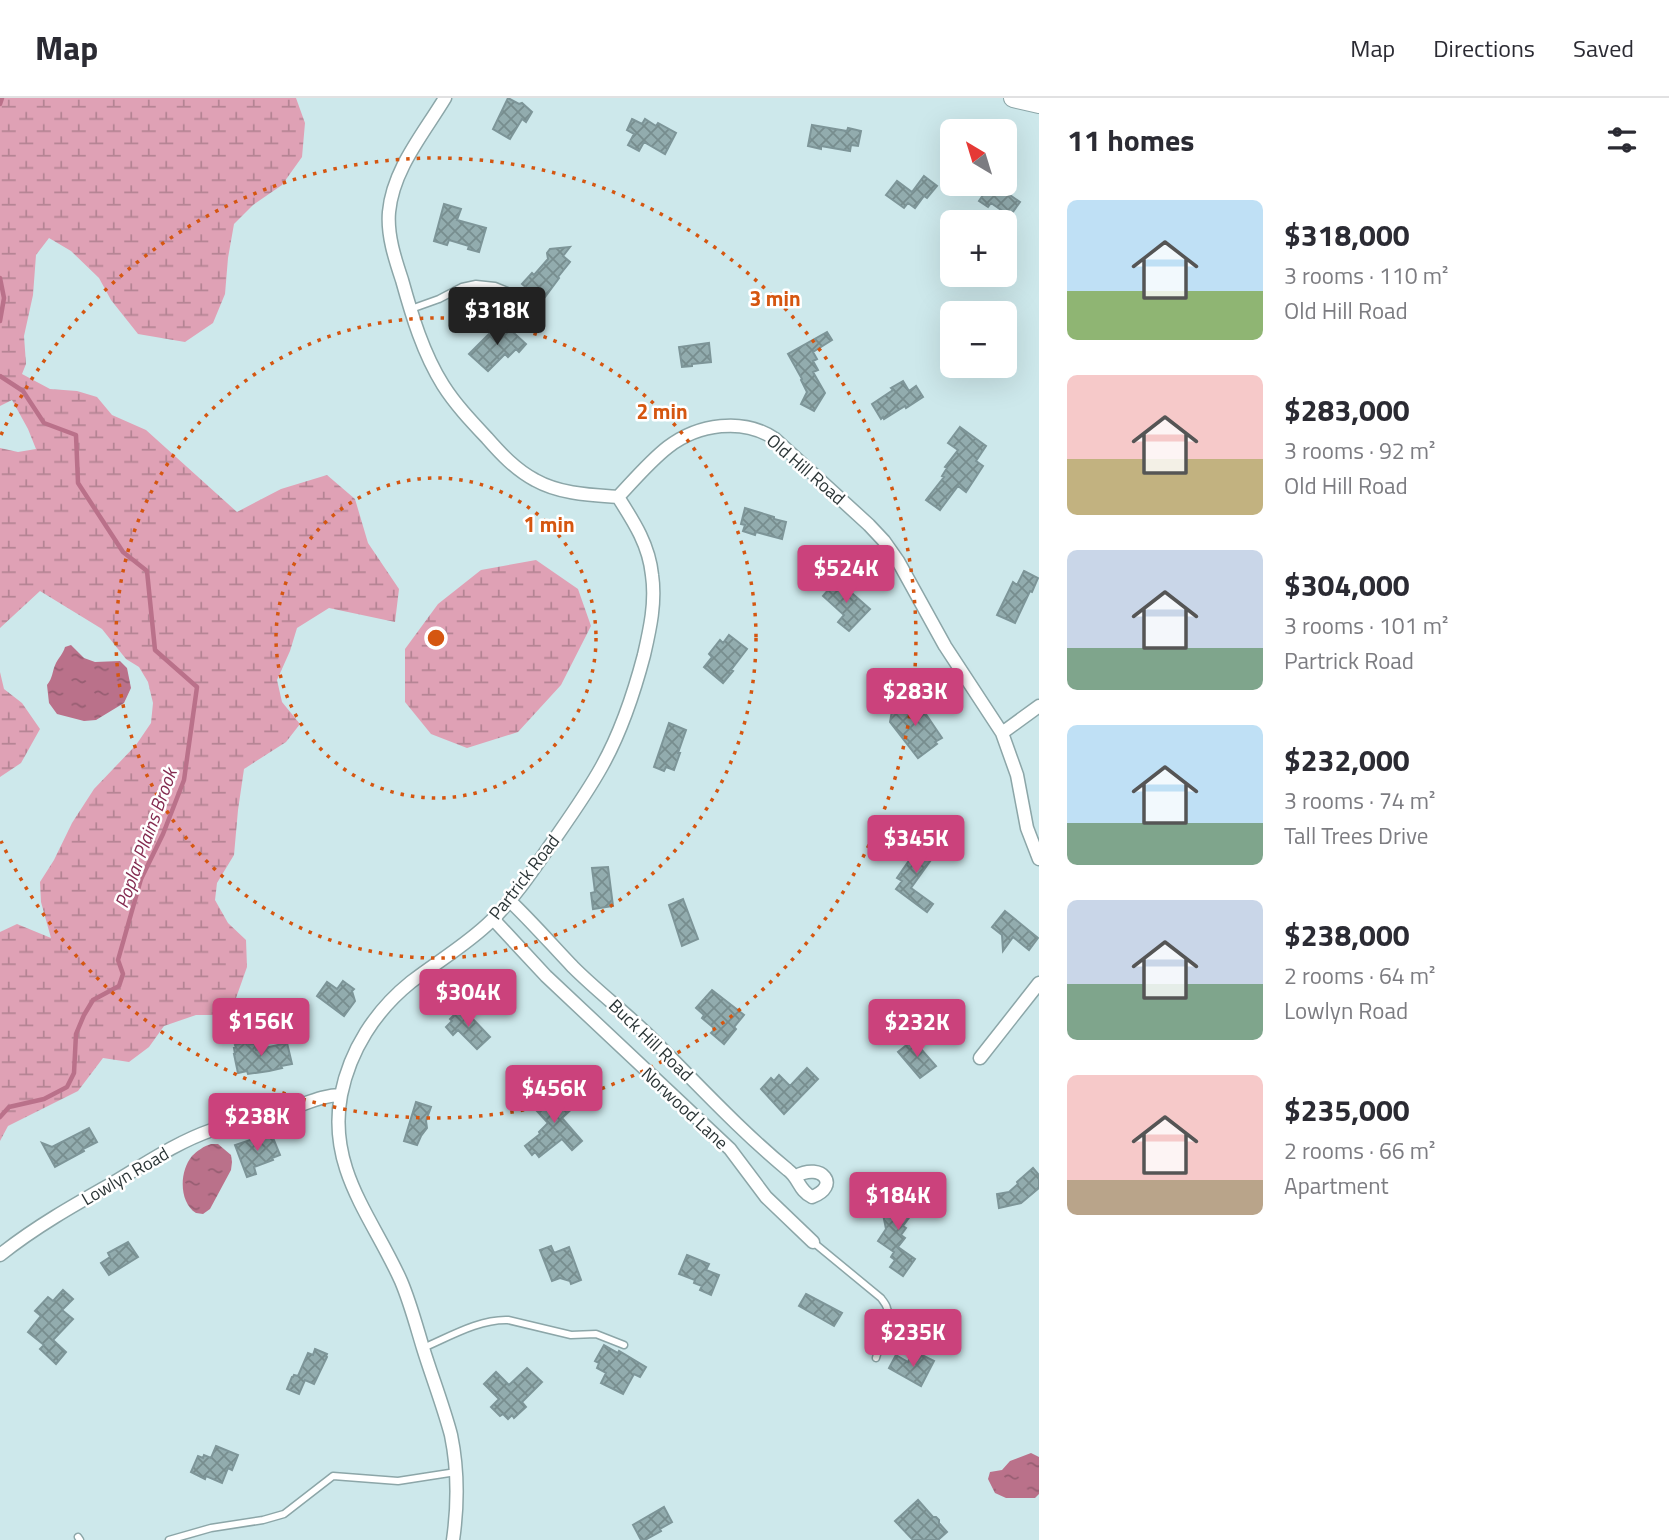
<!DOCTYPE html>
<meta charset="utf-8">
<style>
:root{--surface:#fff;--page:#f2f2f3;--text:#2b2b33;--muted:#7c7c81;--line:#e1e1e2;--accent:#cb427c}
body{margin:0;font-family:"Titillium Web",sans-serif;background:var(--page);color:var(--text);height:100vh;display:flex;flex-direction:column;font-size:26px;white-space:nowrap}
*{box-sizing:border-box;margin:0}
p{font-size:23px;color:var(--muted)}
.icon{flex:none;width:38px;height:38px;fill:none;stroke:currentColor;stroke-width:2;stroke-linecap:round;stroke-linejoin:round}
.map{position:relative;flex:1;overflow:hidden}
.sheet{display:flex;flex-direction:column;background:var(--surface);width:630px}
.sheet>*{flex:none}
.needle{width:46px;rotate:322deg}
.tools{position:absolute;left:940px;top:21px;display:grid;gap:14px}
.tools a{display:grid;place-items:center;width:77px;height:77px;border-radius:10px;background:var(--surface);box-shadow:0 7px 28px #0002;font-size:35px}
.price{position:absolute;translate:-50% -60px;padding:0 16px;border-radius:7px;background:var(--accent);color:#fff;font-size:23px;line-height:46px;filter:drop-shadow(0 2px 4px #0008)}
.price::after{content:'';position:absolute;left:50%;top:42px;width:21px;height:16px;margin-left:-10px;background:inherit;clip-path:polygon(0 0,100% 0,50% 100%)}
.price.selected{background:#222;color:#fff}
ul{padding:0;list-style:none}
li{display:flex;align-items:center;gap:21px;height:175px;padding:0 28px}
li span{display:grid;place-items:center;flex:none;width:196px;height:140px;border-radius:10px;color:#555}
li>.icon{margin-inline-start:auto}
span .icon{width:84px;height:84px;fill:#fffc;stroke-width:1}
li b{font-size:30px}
h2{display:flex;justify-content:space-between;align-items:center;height:84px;padding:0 28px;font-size:30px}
header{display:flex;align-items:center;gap:42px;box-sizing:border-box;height:98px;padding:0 35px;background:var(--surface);border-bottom:2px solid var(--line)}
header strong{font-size:33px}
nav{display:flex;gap:38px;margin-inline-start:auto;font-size:24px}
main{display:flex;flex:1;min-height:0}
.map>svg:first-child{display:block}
.wetland{fill:url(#wetland-marsh)}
.water{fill:url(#water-ripples)}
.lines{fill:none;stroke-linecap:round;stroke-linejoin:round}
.stream{stroke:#ba718a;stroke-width:4.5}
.building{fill:url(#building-cross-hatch);stroke:#7d9598;stroke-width:2}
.service-casing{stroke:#8ca6a8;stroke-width:9}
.minor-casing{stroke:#8ca6a8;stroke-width:15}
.secondary-casing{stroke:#8ca6a8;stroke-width:20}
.service{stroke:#fff;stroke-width:6}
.minor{stroke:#fff;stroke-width:12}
.secondary{stroke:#fff;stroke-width:18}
.ring{fill:none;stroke:#d55610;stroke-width:3.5;stroke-dasharray:3.5 7}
.labels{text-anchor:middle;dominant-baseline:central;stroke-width:5;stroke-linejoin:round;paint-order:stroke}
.street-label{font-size:18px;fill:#2c3637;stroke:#fff}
.water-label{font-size:19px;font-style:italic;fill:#842b50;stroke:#fff}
.centre{fill:#d55610;stroke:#fff;stroke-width:3.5}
.ring-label{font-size:21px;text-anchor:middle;font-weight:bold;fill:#d55610;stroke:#fff;stroke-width:5;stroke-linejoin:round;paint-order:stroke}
</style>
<header>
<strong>Map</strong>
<nav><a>Map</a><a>Directions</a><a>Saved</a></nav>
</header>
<main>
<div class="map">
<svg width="1039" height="1442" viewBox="0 0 1039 1442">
<defs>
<pattern id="wetland-marsh" width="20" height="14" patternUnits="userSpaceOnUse" patternTransform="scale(1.75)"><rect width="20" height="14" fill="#dfa1b5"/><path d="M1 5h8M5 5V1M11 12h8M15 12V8" fill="none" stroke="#b58494"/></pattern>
<pattern id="water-ripples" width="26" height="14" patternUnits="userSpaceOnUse" patternTransform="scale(1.75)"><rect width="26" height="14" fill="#ba718a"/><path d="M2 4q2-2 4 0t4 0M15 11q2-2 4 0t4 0" fill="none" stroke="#975e72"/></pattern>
<pattern id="building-cross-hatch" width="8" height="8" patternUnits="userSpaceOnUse" patternTransform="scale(1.75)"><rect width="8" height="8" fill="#92acae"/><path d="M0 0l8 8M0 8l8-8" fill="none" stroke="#778d8e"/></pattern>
</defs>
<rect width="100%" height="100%" fill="#cde8eb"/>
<path class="wetland" d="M0 0H296L305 25 302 59 282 87 253 107 234 126 228 160 225 196 213 225 185 244 138 236 111 202 99 180 71 153 49 140 36 157 33 197 24 238 26 266 22 276 50 291 77 293 97 299 112 317 146 332 237 414 281 391 327 377 355 401 368 445 399 491 395 524 329 510 297 530 290 553 277 582 282 604 300 626 286 644 244 671 238 712 234 757 217 785 215 802 228 825 246 842 247 869 236 900 220 917H196L164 928 149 949 129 964 103 960 78 993 8 1028 0 1043V834L17 826 51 840 41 804 40 784 54 762 72 725 94 691 136 647 151 625 153 605 148 584 139 569 126 561 102 531 40 493 0 530V350L18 354 36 351 28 331 12 302 0 308Z
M536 462 578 491 591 528 561 587 518 634 467 650 431 636 405 604V551L438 506 481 472Z
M0 574 4 591 22 605 40 631 21 665 0 679Z"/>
<path class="water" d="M71 547 84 560 95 564 120 563 127 570 131 590 124 605 96 622 84 623 57 616 49 605 47 587C53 580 52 573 56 565 59 559 63 556 65 549Z
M211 1046H218L231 1057 232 1064 231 1072 210 1111 203 1116 196 1115C179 1104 179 1074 192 1058 197 1053 204 1048 211 1046Z
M1031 1355 1039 1359V1396L1035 1400H1006L995 1395 988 1381 990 1374 1002 1372 1010 1363Z"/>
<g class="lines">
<path class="stream" d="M0 6 2 0
M0 180 4 200 0 223
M0 278 23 293 44 325 76 337 78 385 123 454 147 473 155 552 197 589 184 682 163 736 141 781 118 862 123 876 119 888 93 902 84 917 76 936 74 975 67 989 44 1001 9 1009 0 1019"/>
</g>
<path class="building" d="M508 0 519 6 522 5 532 14 526 24 522 21 510 41 493 31Z
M632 21 642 26 645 21 656 28 658 25 676 35 665 56 644 44 639 53 628 47 634 36 627 32Z
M812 27 847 33 848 30 861 33 858 48 851 47 850 53 821 48V51L808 48Z
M924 78 937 88 927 100 924 98 915 110 908 105 904 110 886 97 897 83 912 94Z
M968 86H994L1020 104 1010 118 991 105 988 109 979 103 983 97Z
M444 106 461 111 457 122 486 130 479 154 468 151 469 148 449 142 447 147 434 143Z
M570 149 563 158 570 164 558 179 559 180 542 203 522 186 532 175 534 177 548 161 547 155 550 151Z
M504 226 526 246 519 254 516 251 508 259 505 256 488 273 469 256 494 231 497 234Z
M827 234 832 242 813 254 817 261 813 263 818 272 813 274 825 295 814 313 801 306 807 294 801 282 802 281 788 256Z
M709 245 711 264 692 266V268L682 269 679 249Z
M903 283 909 293 916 288 923 299 906 310 905 308 884 321 883 319 881 321 872 306 893 292 891 290Z
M960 329 986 348 976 363 983 368 966 394 958 388 940 412 926 402 944 379 942 378 947 370 945 369 958 352 948 345Z
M745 410 774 419V421L786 424 782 441 756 434 755 437 743 433 745 427 741 426Z
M1024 473 1038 480 1032 494 1030 493 1015 525 997 517 1013 484 1017 487Z
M837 482 870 511 849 533 838 524 844 517 823 498Z
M729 537 747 551 731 572 733 573 723 585 704 569 712 559 709 556 720 542 723 545Z
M911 600 917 609H921L942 640 935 644 937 646 918 660 890 624 892 613Z
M669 625 686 632 678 655H680L674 672 666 669 664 673 654 669Z
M924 741 935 749 929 757 933 759 911 790 933 806 927 814 896 791 902 783 897 780Z
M608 769 613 808 593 811 591 795 595 794 592 770Z
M683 801 698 841 682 848 669 807Z
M1005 813 1038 840 1029 852 1013 839 1003 853 1002 837 992 829Z
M343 883 354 891 352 893 355 903 344 918 317 898 327 884 337 891Z
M712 892 744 917 734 929 736 931 724 946 711 935 715 931 702 920 704 917 696 910Z
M460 911 469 921 471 919 490 939 477 951 458 932 453 937 446 929 452 923 450 921Z
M913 942 936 968 920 980 898 954Z
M247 944 248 947 255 945 256 952 287 945 292 966 281 968 282 970 269 973 248 976 247 973 238 975 234 956H235L234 950H236L235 947Z
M807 970 818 981 784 1016 761 991 771 980 774 983 779 977 790 988Z
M563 993 576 1007 562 1020 582 1043 572 1052 562 1041 539 1059 535 1054 532 1057 525 1048 540 1036 539 1034 548 1025 536 1012 534 1005 547 1002 552 998 554 1000Z
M416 1004 431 1009 426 1023 427 1030 421 1038 417 1047 404 1043Z
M89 1030 97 1044 83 1051 84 1053 55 1069 42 1045 52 1049Z
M271 1035 280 1057 272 1060 273 1062 254 1069 256 1076 247 1079 235 1047Z
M1033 1070 1039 1077V1090L1021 1105 999 1110 997 1096 1009 1094 1018 1086 1017 1084Z
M897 1097 904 1102 907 1098 919 1106 903 1128 906 1130 901 1137 905 1140 898 1149 915 1161 903 1178 890 1169 895 1162 891 1159 894 1154 878 1143 886 1131 883 1116Z
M128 1144 138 1159 109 1177 101 1165 110 1159 108 1155Z
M551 1148 554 1155 569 1149 581 1182 571 1186 570 1183 560 1180 552 1183 540 1152Z
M687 1157 709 1166 706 1172 719 1177 711 1197 700 1192 702 1188 694 1185 695 1182 679 1176Z
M63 1192 73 1201 62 1212 73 1221 53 1242 66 1254 56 1266 40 1251 44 1247 28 1234 41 1218 35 1213 48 1199 53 1203Z
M806 1196 842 1215 834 1228 799 1208Z
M604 1247 618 1255 619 1253 646 1269 640 1279 634 1276 623 1296 601 1285 606 1275 597 1270 599 1265 595 1263Z
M315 1251 327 1256 326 1258 327 1259 314 1286 305 1282 299 1296 287 1291 292 1279H293L294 1277 298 1278 308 1255 313 1257Z
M896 1257 908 1264 910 1260 917 1265 922 1257 934 1263 921 1288 889 1270Z
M527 1270 542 1284 522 1304 526 1309 514 1320 512 1317 508 1321 503 1316 500 1318 491 1309 499 1301 484 1286 496 1274 509 1287Z
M216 1348 238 1357 232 1372 228 1370 222 1385 206 1378 205 1381 191 1374 198 1358 203 1360 204 1357 211 1360Z
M918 1402 933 1419H936L939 1422V1425L947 1434 938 1442H913L895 1423Z
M664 1409 672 1424 660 1431 661 1433 645 1442H641L633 1427Z"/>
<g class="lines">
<defs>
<path id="service" d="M411 211 439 201 462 189 476 186 495 188 527 201
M813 1144 881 1200C883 1203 886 1206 887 1210 892 1220 879 1248 876 1260
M423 1250C449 1239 479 1221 508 1222L571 1237 596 1236 624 1247
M78 1439 80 1442
M169 1442 211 1430 263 1422 284 1416 333 1378 398 1383 456 1374"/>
<path id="minor" d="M445 0C424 35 393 71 389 114 387 137 395 161 402 182 412 218 423 255 443 287 455 306 471 323 487 340 501 356 516 372 535 382 560 396 590 397 618 399 634 382 650 363 668 349 698 326 743 319 775 341L869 427 884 443 898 463 945 548 1002 635 1017 677 1027 730 1039 761
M1002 635 1039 608
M510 803C532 824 552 847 573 869 596 892 622 912 645 934 692 980 737 1030 788 1072 799 1080 799 1093 812 1099 841 1088 822 1064 796 1078
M493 821 546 878 730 1051 766 1099 813 1144
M980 960 1039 885
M0 1157C35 1129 74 1107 113 1085 145 1066 177 1044 212 1032 236 1024 261 1019 285 1012 304 1007 321 997 341 997
M453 1442C458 1407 458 1371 451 1337 443 1307 432 1279 423 1250 416 1227 410 1204 401 1183 373 1120 327 1071 341 997 350 952 375 913 411 884 438 863 468 846 492 822 514 800 531 775 549 749 567 723 586 697 602 668 621 634 634 595 644 557 650 531 656 504 652 477 649 447 634 424 618 399"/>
<path id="secondary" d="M1013 0 1039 6"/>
</defs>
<use href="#service" class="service-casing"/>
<use href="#minor" class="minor-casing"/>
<use href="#secondary" class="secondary-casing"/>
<use href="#service" class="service"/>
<use href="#minor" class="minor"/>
<use href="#secondary" class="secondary"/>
</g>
<g class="ring">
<circle cx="436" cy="540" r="160"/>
<circle cx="436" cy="540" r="320"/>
<path d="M1 337A480 480 0 1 1 1 743"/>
</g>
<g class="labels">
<g class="street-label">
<text transform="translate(806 371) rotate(41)">Old Hill Road</text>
<text transform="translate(524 779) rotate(-52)">Partrick Road</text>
<text transform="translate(651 942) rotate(44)">Buck Hill Road</text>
<text transform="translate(685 1010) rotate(43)">Norwood Lane</text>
<text transform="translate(125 1078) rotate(-30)">Lowlyn Road</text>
</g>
<g class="water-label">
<text transform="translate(145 740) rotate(-70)">Poplar Plains Brook</text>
</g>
</g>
<circle cx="436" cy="540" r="10" class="centre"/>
<g class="ring-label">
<text x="775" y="208">3 min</text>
<text x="662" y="321">2 min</text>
<text x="549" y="434">1 min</text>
</g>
</svg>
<div class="tools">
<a><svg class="needle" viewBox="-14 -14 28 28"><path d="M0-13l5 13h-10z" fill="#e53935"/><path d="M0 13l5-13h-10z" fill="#7c7c81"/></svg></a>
<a>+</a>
<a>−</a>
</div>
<b class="price selected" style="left:497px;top:249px">$318K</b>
<b class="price" style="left:846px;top:507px">$524K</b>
<b class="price" style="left:915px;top:630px">$283K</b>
<b class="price" style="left:916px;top:777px">$345K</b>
<b class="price" style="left:468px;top:931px">$304K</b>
<b class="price" style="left:261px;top:960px">$156K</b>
<b class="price" style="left:917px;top:961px">$232K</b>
<b class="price" style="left:554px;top:1027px">$456K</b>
<b class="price" style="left:257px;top:1055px">$238K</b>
<b class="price" style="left:898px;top:1134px">$184K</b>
<b class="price" style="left:913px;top:1271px">$235K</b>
</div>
<section class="sheet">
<h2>11 homes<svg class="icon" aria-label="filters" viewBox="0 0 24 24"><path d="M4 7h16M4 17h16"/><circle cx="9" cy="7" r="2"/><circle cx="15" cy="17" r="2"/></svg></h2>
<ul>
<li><span style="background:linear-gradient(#bfe0f5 65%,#8fb573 0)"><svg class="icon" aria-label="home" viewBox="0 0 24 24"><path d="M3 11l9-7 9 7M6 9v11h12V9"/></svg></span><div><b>$318,000</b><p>3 rooms · 110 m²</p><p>Old Hill Road</p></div></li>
<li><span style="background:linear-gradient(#f6c9c9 60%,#c2b280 0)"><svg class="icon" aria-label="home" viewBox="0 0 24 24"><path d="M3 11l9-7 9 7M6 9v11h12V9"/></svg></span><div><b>$283,000</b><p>3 rooms · 92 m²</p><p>Old Hill Road</p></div></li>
<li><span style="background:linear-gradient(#c9d6e8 70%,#7fa58c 0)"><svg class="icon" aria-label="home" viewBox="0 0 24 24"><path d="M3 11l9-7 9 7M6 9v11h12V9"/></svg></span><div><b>$304,000</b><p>3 rooms · 101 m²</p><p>Partrick Road</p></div></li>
<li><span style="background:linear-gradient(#bfe0f5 70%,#7fa58c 0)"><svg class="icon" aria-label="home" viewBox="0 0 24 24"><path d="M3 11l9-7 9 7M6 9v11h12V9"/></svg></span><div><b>$232,000</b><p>3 rooms · 74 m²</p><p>Tall Trees Drive</p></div></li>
<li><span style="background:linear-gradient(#c9d6e8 60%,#7fa58c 0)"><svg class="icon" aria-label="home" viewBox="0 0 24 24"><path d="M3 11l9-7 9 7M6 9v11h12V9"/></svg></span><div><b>$238,000</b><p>2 rooms · 64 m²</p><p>Lowlyn Road</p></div></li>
<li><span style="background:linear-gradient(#f6c9c9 75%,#b9a48a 0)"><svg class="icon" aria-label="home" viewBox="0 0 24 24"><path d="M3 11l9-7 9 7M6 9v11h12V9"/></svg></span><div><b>$235,000</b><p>2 rooms · 66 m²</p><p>Apartment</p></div></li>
</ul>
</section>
</main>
